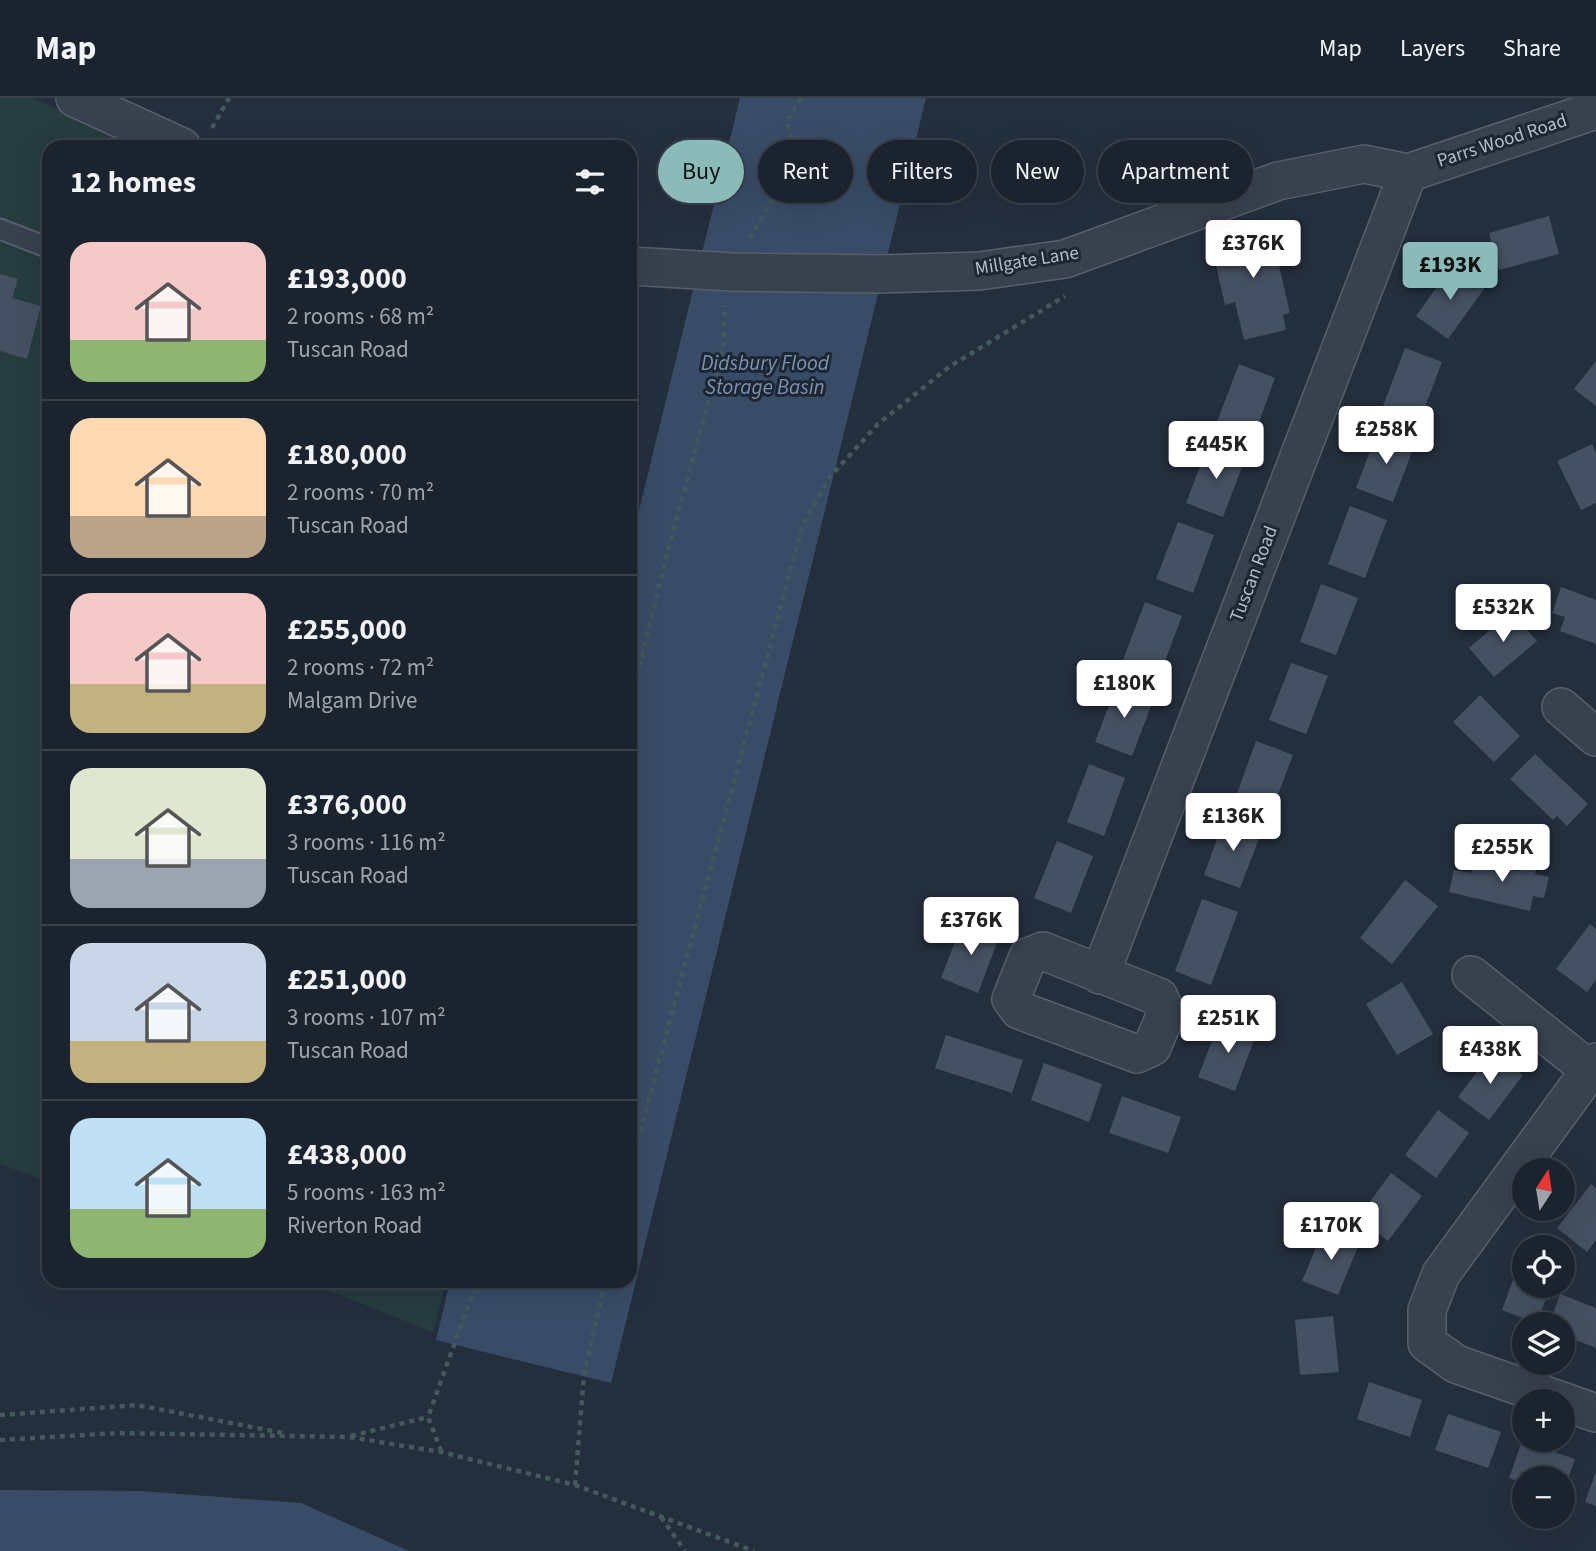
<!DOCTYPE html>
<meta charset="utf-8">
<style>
:root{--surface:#1b232e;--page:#242b36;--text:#f1f3f6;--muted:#a0a4aa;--line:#39404a;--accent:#8bbbb9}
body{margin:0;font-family:"Source Sans 3",sans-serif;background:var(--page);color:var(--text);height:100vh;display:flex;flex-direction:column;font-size:26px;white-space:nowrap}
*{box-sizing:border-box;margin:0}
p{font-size:23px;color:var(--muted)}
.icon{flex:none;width:38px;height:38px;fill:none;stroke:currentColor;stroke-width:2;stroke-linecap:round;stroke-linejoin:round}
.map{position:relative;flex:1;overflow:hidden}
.side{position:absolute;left:42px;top:42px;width:595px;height:1148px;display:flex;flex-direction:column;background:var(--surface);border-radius:21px;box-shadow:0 7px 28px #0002,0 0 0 2px var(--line)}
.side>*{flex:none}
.top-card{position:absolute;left:658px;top:42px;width:665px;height:63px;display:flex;gap:14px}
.needle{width:46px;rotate:12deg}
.controls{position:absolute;left:1512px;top:1060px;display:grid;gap:14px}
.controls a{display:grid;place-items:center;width:63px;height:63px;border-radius:50%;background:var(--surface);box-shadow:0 7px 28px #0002,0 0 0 2px var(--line);font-size:35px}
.price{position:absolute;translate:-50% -60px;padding:0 16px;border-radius:7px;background:#fff;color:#222;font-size:23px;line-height:46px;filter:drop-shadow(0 2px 4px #0008)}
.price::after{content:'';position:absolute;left:50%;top:42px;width:21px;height:16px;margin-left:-10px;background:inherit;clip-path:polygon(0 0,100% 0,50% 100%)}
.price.on{background:var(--accent);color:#111}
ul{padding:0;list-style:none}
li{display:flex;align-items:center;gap:21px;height:175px;padding:0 28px}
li+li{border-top:2px solid var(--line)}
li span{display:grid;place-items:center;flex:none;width:196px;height:140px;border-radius:21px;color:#555}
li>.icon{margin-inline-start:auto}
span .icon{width:84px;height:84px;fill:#fffc;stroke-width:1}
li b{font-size:30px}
h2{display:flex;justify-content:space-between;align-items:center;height:84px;padding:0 28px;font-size:30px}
.tag{padding:0 24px;border-radius:32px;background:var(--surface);box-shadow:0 7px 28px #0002,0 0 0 2px var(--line);font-size:24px;line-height:63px}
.tag.on{background:var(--accent);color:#111}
header{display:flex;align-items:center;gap:42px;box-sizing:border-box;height:98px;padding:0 35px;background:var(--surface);border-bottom:2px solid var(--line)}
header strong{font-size:33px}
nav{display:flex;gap:38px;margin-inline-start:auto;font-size:24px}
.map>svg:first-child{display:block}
.green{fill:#263c3f}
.water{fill:#394c67}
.building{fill:#455162}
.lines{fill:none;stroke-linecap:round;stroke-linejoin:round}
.lane-casing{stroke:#565f6c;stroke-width:23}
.street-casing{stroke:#565f6c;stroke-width:40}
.path{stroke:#44595c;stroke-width:4.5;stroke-dasharray:5 5;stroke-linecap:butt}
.lane{stroke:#38414e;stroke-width:19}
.street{stroke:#38414e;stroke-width:37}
.labels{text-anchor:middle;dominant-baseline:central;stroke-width:6;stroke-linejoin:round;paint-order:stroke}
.street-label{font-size:19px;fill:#b4bcc9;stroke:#1d2633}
.water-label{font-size:21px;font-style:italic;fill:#7c92b1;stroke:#1d2633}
</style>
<header>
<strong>Map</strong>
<nav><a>Map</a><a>Layers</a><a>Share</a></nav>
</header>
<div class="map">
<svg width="1596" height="1453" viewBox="0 0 1596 1453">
<rect width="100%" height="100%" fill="#242f3e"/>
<path class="green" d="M0 0H34L143 49H49V1084L0 1066Z
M305 1183H446L433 1234Z"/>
<path class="water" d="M740 0H926L611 1285 436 1242 450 1183H630V449Z
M0 1392 140 1393 301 1405 409 1453H0Z"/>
<path class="building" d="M1549 118 1559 156 1499 172 1489 135Z
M1269 124 1290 215 1283 217 1286 232 1244 242 1235 204 1225 207 1212 150 1230 145 1227 133Z
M1452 168 1484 191 1448 241 1416 218Z
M0 176 18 181 12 200 41 208 27 261 0 253Z
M1405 250 1442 264 1420 322 1383 308Z
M1596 263V308L1574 291Z
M1239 266 1275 280 1254 338 1217 324Z
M1378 332 1415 346 1393 404 1356 390Z
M1592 346 1596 355V405L1581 412 1557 363Z
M1208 348 1245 361 1223 419 1186 405Z
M1350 408 1387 422 1365 480 1328 466Z
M1178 424 1214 437 1193 495 1156 481Z
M1321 486 1358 500 1336 557 1300 544Z
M1561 489 1596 502V546L1560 533 1565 519 1552 515Z
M1145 504 1182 518 1160 576 1123 562Z
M1511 514 1537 543 1494 579 1469 550Z
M1291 565 1328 578 1306 636 1269 622Z
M1117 586 1154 600 1132 658 1095 644Z
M1480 597 1520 638 1494 664 1453 624Z
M1256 643 1293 657 1271 715 1235 701Z
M1535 656 1588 706 1567 728 1557 718 1553 722 1510 681Z
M1089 666 1125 680 1104 738 1067 724Z
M1225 719 1262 733 1240 790 1204 777Z
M1057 743 1093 758 1071 815 1034 800Z
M1521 760 1538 764 1535 776 1549 779 1544 800 1533 798 1530 813 1449 794 1454 772 1471 775 1474 763 1518 773Z
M1405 782 1438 808 1392 866 1360 840Z
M1202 801 1238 814 1211 887 1175 873Z
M963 823 1000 837 978 895 941 880Z
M1590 826 1596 831V882L1587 894 1556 871Z
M1402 884 1433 936 1397 957 1366 906Z
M1221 920 1257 934 1235 993 1198 979Z
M946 937 1023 962 1012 995 935 970Z
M1492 954 1523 977 1489 1022 1458 999Z
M1044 965 1102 986 1089 1024 1031 1002Z
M1122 998 1181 1019 1168 1055 1109 1035Z
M1438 1012 1469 1035 1436 1080 1405 1057Z
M1391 1075 1422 1098 1388 1143 1358 1120Z
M1591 1086 1596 1090V1142L1587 1154 1557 1130Z
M1324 1131 1359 1146 1338 1197 1302 1183Z
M1514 1179 1524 1183V1188H1538L1549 1192 1537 1225 1502 1212Z
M1560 1196 1596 1210V1250L1563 1237V1227H1549Z
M1333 1218 1339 1274 1300 1277 1295 1222Z
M1369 1284 1422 1302 1410 1339 1357 1321Z
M1448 1316 1501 1334 1488 1370 1435 1352Z
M1522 1343 1575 1361 1563 1394V1381H1524V1385L1509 1380Z
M1596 1374V1408L1585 1404Z"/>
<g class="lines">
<defs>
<path id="lane" d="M0 131 49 150"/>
<path id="street" d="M75 0 182 49
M630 168 733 174 880 176 979 173 1065 161 1278 83 1364 66 1408 75 1596 12
M1561 609 1596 639
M1043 853 1159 899 1166 916 1152 949 1137 956 1019 912 1011 901 1028 859Z
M1100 877 1408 75
M1471 877 1590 972
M1596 964 1441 1176 1427 1212V1245L1456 1266 1596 1315"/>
</defs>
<use href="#lane" class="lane-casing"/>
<use href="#street" class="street-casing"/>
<path class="path" d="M212 30 229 0
M750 140 782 85 794 49 787 23 801 0
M630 607 666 460 723 250 725 207
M630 1072 802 429 828 381 878 326 949 269 1065 198
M0 1317 137 1307 283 1335
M351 1338 428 1319
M0 1342 117 1335 349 1339 441 1354 575 1387 754 1453
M441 1353 428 1319 477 1183
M575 1387 584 1277 605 1183
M661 1419 685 1453"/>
<use href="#lane" class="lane"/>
<use href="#street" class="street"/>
</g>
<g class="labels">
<g class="street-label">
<text transform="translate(1502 43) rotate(-18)">Parrs Wood Road</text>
<text transform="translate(1027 163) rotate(-9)">Millgate Lane</text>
<text transform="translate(1254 476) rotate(-69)">Tuscan Road</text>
</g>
<g class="water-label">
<text x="765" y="265">Didsbury Flood<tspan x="765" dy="24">Storage Basin</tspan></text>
</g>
</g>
</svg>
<div class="controls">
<a><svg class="needle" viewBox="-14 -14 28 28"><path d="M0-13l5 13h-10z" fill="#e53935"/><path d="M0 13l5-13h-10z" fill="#a0a4aa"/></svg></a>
<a><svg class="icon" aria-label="locate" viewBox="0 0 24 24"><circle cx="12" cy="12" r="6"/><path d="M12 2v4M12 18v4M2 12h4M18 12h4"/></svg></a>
<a><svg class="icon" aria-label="layers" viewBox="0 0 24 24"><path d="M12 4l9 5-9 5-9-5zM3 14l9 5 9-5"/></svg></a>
<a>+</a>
<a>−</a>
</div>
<b class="price" style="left:1253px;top:182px">£376K</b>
<b class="price on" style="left:1450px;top:204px">£193K</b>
<b class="price" style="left:1386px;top:368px">£258K</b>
<b class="price" style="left:1216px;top:383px">£445K</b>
<b class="price" style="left:1503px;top:546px">£532K</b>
<b class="price" style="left:1124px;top:622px">£180K</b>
<b class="price" style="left:1233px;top:755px">£136K</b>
<b class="price" style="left:1502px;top:786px">£255K</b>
<b class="price" style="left:971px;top:859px">£376K</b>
<b class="price" style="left:1228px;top:957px">£251K</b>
<b class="price" style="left:1490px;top:988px">£438K</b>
<b class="price" style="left:1331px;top:1164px">£170K</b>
<div class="top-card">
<a class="tag on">Buy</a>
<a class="tag">Rent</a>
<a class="tag">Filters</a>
<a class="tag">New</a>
<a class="tag">Apartment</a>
</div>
<section class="side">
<h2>12 homes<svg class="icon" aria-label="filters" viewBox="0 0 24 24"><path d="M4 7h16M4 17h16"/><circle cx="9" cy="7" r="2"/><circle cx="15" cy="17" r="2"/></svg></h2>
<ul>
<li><span style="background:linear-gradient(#f6c9c9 70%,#8fb573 0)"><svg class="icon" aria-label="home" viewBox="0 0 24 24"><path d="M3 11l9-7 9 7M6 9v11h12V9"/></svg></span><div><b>£193,000</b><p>2 rooms · 68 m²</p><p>Tuscan Road</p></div></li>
<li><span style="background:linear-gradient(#ffd9b3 70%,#b9a48a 0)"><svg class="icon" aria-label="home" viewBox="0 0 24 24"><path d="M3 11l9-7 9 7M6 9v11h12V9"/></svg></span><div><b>£180,000</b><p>2 rooms · 70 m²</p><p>Tuscan Road</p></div></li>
<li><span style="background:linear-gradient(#f6c9c9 65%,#c2b280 0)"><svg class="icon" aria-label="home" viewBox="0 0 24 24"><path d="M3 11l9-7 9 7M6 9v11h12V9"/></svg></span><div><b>£255,000</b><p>2 rooms · 72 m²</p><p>Malgam Drive</p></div></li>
<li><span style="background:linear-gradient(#dfe7d0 65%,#9aa5b1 0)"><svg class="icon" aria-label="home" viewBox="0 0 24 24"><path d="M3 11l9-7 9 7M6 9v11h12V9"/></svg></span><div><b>£376,000</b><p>3 rooms · 116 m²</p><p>Tuscan Road</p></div></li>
<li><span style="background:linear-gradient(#c9d6e8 70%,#c2b280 0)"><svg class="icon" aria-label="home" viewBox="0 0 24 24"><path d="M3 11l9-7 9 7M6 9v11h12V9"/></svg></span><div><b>£251,000</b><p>3 rooms · 107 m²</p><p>Tuscan Road</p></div></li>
<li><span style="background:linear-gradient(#bfe0f5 65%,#8fb573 0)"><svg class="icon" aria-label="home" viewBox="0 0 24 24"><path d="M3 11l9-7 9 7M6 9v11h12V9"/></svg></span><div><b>£438,000</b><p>5 rooms · 163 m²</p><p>Riverton Road</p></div></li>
</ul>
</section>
</div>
